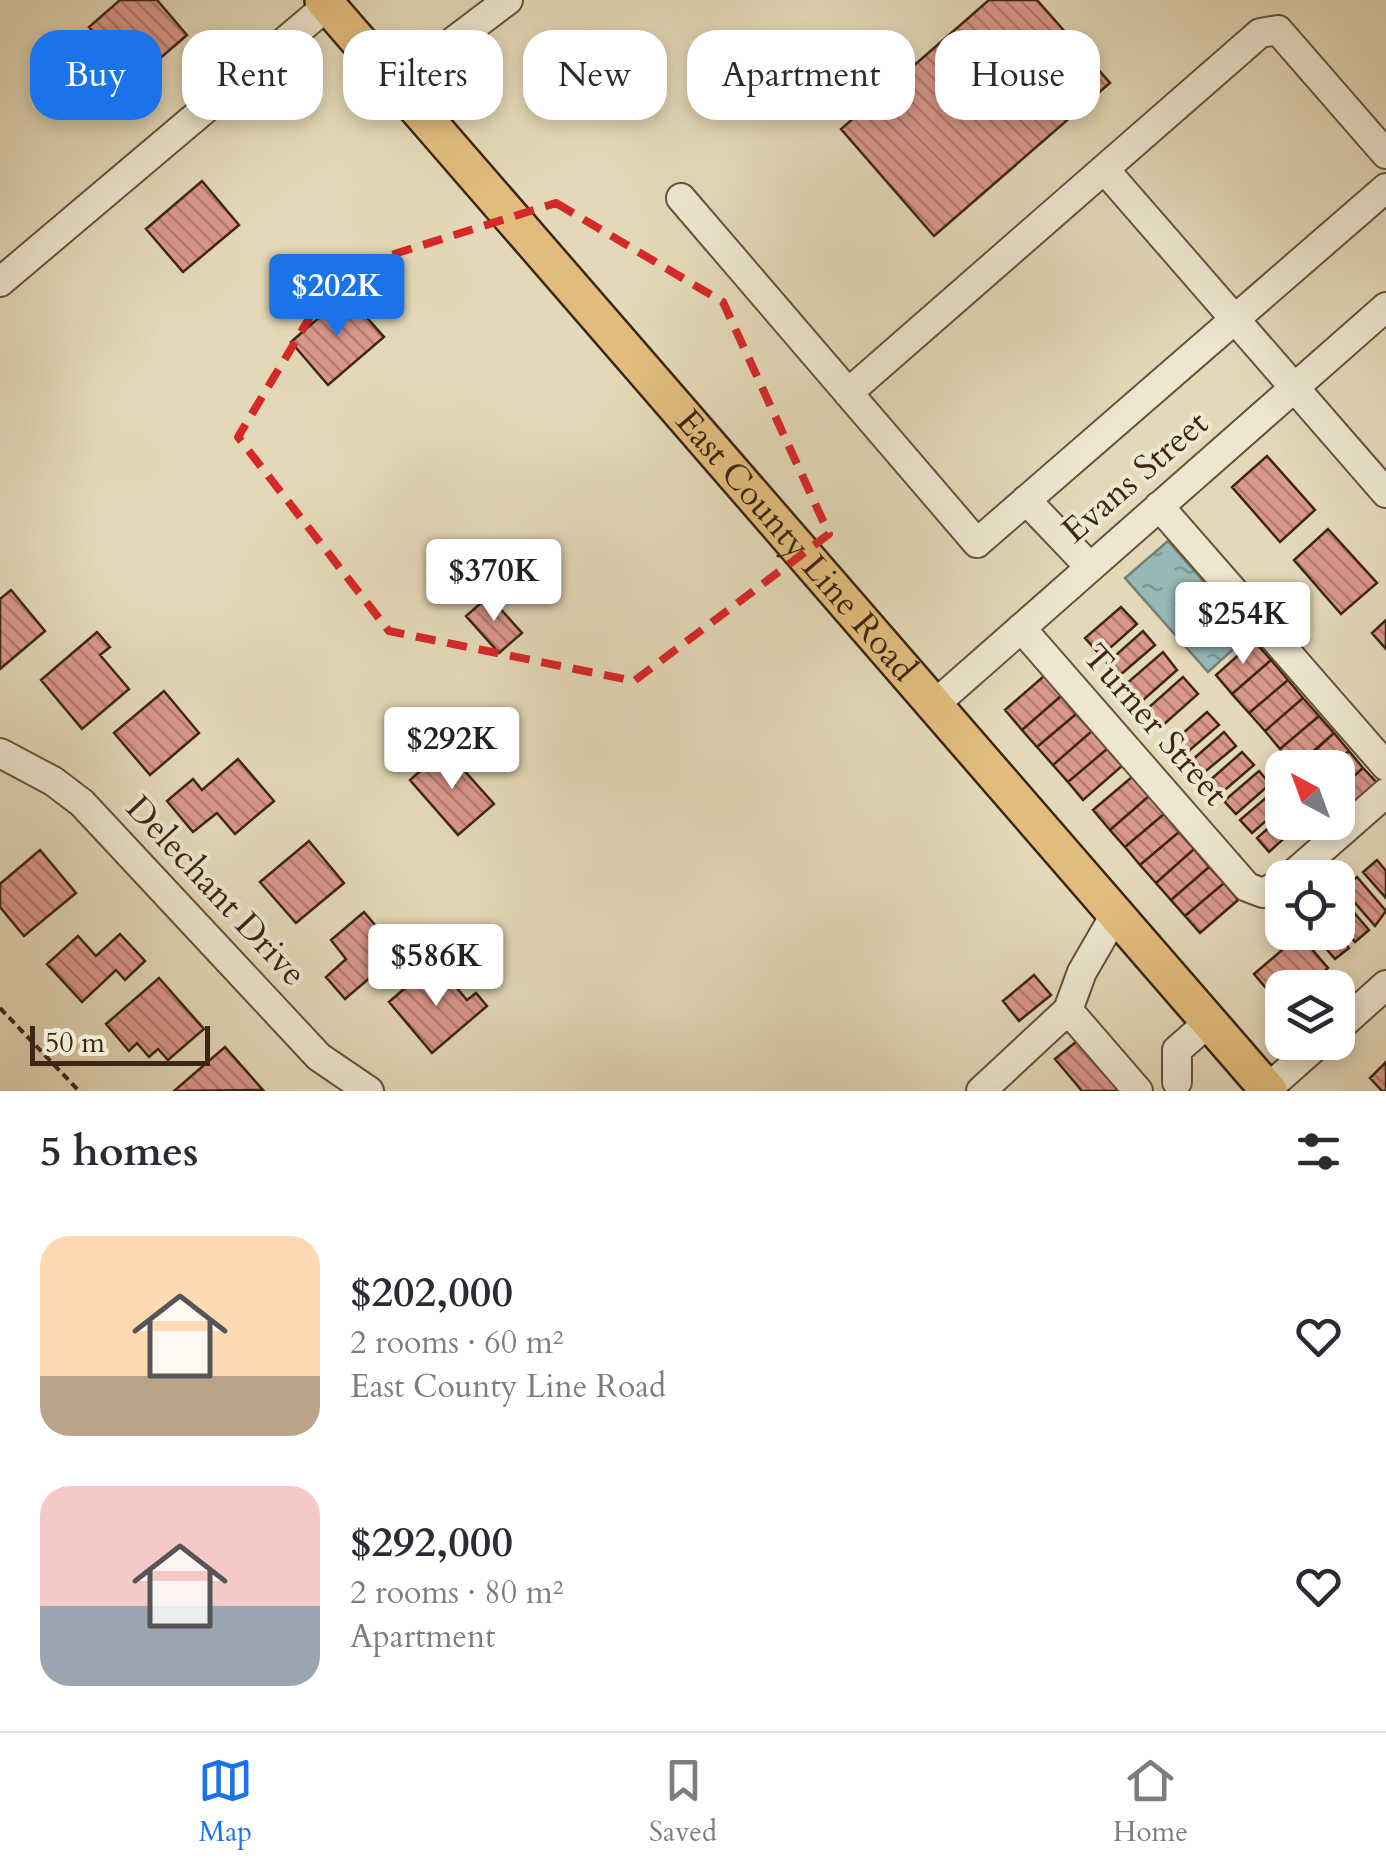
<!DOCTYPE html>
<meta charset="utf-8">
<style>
:root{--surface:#fff;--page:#f7f7f7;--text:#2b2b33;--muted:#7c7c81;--line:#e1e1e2;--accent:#1a73e8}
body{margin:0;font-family:Cardo,serif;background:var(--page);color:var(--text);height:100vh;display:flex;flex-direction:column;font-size:38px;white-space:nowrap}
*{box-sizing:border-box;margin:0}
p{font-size:32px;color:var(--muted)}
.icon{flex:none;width:55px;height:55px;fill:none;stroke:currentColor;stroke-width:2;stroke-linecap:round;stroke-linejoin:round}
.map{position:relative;height:1091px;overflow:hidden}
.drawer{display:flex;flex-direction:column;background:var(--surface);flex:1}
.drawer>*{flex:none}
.top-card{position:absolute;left:30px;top:30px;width:1328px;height:90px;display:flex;gap:20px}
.needle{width:65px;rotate:319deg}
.controls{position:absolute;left:1265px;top:750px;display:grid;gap:20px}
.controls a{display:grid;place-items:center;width:90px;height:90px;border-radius:20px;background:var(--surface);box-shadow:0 5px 15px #0003;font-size:50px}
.scale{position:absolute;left:30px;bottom:25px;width:180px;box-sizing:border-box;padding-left:10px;border:5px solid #3e2613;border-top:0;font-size:28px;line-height:35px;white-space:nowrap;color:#3e2613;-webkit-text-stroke:8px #ede6d0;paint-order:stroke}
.price{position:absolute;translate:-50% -85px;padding:0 22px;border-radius:10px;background:#fff;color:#222;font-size:32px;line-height:65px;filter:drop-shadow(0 2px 5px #0008)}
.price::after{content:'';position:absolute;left:50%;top:60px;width:30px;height:22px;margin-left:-15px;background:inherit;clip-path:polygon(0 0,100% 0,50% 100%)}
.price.selected{background:var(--accent);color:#fff}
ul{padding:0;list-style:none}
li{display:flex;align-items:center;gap:30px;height:250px;padding:0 40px}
li span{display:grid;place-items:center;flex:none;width:280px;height:200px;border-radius:30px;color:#555}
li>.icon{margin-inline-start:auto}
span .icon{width:120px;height:120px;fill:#fffc;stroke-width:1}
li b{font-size:42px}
h2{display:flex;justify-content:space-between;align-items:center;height:120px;padding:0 40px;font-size:42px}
.chip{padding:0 35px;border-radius:30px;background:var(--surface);box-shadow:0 5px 15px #0003;font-size:35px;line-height:90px}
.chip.selected{background:var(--accent);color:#fff}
.tab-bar{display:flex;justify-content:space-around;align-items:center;height:140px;border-top:2px solid var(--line);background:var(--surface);font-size:28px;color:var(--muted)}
.tab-bar a{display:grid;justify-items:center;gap:5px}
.tab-bar .selected{color:var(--accent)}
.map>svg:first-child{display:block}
.water{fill:url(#water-ripples);stroke:#737e75;stroke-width:2.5}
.building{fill:url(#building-back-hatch);stroke:#3e2613;stroke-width:2.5}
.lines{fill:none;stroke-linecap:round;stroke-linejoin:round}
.minor-casing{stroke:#67523c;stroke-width:32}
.major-casing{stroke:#3e2613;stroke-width:40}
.path{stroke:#3e2613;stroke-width:4;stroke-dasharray:8 5;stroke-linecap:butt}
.minor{stroke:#ede6d0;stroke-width:28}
.major{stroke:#e2bc7c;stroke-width:35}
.marked{fill:none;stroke:#d62828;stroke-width:8;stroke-dasharray:20 12;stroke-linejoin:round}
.labels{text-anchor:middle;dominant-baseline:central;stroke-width:8;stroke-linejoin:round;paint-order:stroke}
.street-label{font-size:35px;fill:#3e2613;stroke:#ede6d0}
</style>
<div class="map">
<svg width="1386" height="1091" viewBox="0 0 1386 1091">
<defs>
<pattern id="water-ripples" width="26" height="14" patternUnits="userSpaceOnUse" patternTransform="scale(2.5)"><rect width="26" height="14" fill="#97b8b6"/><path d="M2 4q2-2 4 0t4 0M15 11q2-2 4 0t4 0" fill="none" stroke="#7d9593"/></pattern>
<pattern id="building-back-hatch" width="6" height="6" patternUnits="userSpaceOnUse" patternTransform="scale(2.5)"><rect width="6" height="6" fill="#da978b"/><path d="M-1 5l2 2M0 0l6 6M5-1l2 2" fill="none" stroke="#b27b70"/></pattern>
</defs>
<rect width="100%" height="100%" fill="#e3d8b7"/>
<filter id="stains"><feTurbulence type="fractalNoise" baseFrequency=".002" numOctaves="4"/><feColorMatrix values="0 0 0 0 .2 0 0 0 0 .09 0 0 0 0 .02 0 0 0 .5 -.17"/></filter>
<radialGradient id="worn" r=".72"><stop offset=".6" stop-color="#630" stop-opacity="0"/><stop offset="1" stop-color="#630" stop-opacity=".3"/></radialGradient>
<path class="water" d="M1168 541 1250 634 1208 672 1125 578Z"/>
<path class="building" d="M120 0H157L187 35 136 79 89 27Z
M989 0H1037L1110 83 934 236 841 129Z
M202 181 239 225 183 272 146 229Z
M346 294 384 337 328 385 291 342Z
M1267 456 1315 510 1280 542 1232 487Z
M1328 529 1377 583 1341 614 1294 560Z
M11 590 45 631 0 669V599Z
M489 596 522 633 499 653 466 616Z
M1121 607 1137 624 1101 656 1085 638Z
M1386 620V649L1372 633Z
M1143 631 1155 645 1119 676 1107 663Z
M97 632 110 647 100 655 129 689 82 729 41 680Z
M1254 641 1271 660 1232 694 1216 675Z
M1163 652 1177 670 1142 701 1126 684Z
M1271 660 1288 680 1249 713 1232 694Z
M1044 676 1061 696 1022 730 1005 710Z
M1183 677 1198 694 1162 726 1147 709Z
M1288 680 1303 698 1265 731 1249 713Z
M164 691 199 733 150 775 114 733Z
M1061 696 1076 714 1037 747 1022 730Z
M1303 698 1319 716 1280 749 1265 731Z
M1207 712 1219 725 1184 755 1173 742Z
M1076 714 1092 731 1053 765 1037 747Z
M1319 716 1334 733 1295 767 1280 749Z
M1092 731 1107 749 1068 782 1053 765Z
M1224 732 1236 746 1201 775 1190 762Z
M1334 733 1349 751 1329 768H1296Z
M445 749 494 804 458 835 410 780Z
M1107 749 1122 766 1083 800 1068 782Z
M1349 751 1363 768 1338 790V768H1329Z
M1242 752 1254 765 1219 795 1208 782Z
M238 759 274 801 235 834 217 813 193 832 167 801 193 779 202 790Z
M1363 768 1378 784 1339 817 1338 790Z
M1259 771 1270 784 1236 814 1224 801Z
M1132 777 1149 796 1110 830 1093 810Z
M1275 790 1282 807 1252 833 1240 820Z
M1149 796 1164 814 1125 847 1110 830Z
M1164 814 1179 832 1140 865 1125 847Z
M1282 816V822H1302L1269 852 1257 838Z
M1179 832 1194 849 1156 883 1140 865Z
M309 841 344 883 296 923 260 882Z
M1194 849 1209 867 1171 900 1156 883Z
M40 850 76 893 24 936 0 907V884Z
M1377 860 1386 871V898L1363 872Z
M1209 867 1224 883 1185 916 1171 900Z
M1357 877 1386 911 1375 926 1343 889Z
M1224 883 1238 900 1200 933 1185 916Z
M1338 894 1369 930 1355 942 1338 922Z
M364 912 399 953 345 999 326 977 346 959 331 940Z
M1289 932H1297L1328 968 1306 988H1282V1007L1254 974 1289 944 1284 937Z
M1312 932H1336L1349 948 1335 959Z
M120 934 145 961 125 980 116 970 82 1002 47 964 78 936 96 956Z
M426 970 435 980 444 973 467 1000 476 993 487 1006 432 1053 389 1002Z
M1034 975 1051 995 1019 1021 1003 1001Z
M159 978 204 1029 168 1060 158 1049 149 1057 137 1043 129 1051 106 1024Z
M1077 1041 1119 1091H1082L1055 1059Z
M225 1047 263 1090 174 1091Z
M1386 1062V1091H1382L1370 1078Z"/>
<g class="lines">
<defs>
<path id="minor" d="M396 85 508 0
M1105 170 1386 493
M681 198 977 543 1386 188
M0 282 328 5
M848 393 1260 33 1278 30 1386 154
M1026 500 1089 566
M1159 506 1386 766
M1021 628 1247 887 1263 893 1282 883
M934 705 1386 307
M0 753 53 781 82 803 319 1057 369 1091
M1289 878 1386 793
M1068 1010 1138 1091
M1338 1028 1386 985
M1177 1082V1050L1209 1022
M981 1091 1068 1010 1082 972 1115 915
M1265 1091 1320 1042"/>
<g id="major">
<path id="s1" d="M323 0 1269 1091"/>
</g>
</defs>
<use href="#minor" class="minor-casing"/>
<use href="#major" class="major-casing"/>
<path class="path" d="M0 1008 79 1091"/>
<use href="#minor" class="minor"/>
<use href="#major" class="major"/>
</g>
<path class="marked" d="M556 203 723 302 829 534 634 681 389 631 238 437 337 272Z"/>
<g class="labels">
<g class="street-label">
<text transform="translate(1135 477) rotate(-41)">Evans Street</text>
<text stroke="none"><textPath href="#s1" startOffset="722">East County Line Road</textPath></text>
<text transform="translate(1155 725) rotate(49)">Turner Street</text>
<text transform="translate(216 891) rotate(47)">Delechant Drive</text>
</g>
</g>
<rect width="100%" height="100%" filter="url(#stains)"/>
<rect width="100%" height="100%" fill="url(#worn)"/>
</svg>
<div class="controls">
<a><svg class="needle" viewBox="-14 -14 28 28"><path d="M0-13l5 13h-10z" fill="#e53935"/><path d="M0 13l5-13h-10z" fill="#7c7c81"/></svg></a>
<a><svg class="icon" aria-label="locate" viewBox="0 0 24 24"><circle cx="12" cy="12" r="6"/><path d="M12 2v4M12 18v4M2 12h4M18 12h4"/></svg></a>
<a><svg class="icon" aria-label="layers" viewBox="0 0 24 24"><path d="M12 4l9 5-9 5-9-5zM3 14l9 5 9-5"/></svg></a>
</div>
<div class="scale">50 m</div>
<b class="price selected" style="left:337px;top:339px">$202K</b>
<b class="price" style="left:494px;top:624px">$370K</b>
<b class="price" style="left:1243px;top:667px">$254K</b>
<b class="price" style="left:452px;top:792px">$292K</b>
<b class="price" style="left:436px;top:1009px">$586K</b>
<div class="top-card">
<a class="chip selected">Buy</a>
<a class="chip">Rent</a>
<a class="chip">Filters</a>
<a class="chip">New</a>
<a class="chip">Apartment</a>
<a class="chip">House</a>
</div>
</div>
<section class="drawer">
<h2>5 homes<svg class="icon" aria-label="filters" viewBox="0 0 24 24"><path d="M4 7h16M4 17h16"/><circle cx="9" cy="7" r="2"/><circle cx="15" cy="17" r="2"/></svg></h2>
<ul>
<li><span style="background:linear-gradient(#ffd9b3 70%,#b9a48a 0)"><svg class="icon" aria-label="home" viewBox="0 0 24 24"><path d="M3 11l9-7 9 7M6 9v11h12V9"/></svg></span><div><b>$202,000</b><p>2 rooms · 60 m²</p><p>East County Line Road</p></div><svg class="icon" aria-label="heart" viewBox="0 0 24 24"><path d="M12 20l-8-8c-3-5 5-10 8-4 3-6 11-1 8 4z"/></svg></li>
<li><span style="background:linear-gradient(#f6c9c9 60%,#9aa5b1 0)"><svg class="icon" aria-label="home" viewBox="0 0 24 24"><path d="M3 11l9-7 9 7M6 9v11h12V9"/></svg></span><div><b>$292,000</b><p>2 rooms · 80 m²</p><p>Apartment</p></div><svg class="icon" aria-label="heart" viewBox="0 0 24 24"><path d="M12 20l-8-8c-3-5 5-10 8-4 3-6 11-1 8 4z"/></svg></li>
</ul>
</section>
<nav class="tab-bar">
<a class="selected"><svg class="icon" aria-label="map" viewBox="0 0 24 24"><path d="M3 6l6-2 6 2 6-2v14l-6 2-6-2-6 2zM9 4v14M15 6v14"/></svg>Map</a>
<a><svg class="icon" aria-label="saved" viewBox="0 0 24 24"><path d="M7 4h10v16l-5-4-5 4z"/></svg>Saved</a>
<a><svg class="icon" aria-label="home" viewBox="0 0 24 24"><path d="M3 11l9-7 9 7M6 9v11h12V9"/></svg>Home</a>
</nav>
